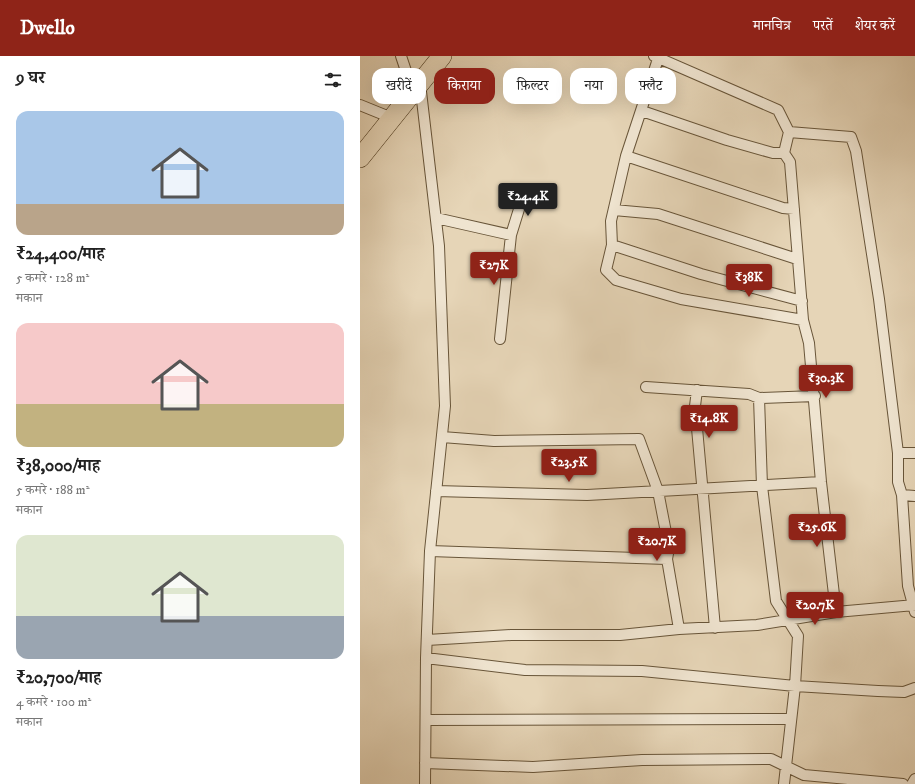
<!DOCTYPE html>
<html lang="hi">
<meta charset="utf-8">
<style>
:root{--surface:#fff;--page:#f2f2f2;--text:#222;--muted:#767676;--accent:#8f2418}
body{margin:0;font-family:"IM FELL DW Pica","Noto Serif Devanagari",serif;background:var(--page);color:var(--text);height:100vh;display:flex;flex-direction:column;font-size:15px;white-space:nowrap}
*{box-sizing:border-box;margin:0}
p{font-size:13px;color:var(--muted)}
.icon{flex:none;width:22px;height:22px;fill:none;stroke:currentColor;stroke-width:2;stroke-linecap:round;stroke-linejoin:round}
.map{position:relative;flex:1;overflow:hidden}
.drawer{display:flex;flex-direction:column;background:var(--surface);width:360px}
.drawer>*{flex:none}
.top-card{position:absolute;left:12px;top:12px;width:380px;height:36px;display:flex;gap:8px}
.price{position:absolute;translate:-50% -34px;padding:0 9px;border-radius:4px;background:var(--accent);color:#fff;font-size:13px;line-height:26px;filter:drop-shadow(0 1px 2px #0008)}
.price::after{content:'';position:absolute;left:50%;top:24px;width:12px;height:9px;margin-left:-6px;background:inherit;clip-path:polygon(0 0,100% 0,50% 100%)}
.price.current{background:#222;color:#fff}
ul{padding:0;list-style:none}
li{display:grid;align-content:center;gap:8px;height:212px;padding:0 16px}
li span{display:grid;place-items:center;height:124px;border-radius:12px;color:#555}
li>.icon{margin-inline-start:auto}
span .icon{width:72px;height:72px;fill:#fffc;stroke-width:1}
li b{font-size:17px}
h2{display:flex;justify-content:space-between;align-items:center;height:48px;padding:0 16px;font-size:17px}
.pill{padding:0 14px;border-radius:12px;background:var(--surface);box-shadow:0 4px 16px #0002;font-size:14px;line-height:36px}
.pill.current{background:var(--accent);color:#fff}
header{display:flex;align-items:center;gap:24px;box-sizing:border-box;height:56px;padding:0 20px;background:var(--accent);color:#fff}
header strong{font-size:19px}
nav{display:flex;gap:22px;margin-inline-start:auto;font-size:14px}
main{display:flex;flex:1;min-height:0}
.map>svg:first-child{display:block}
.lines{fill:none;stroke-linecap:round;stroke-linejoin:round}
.street-casing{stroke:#685539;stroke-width:12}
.highway-casing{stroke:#3e2a0f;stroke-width:20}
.street{stroke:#efe4d0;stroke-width:10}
.highway{stroke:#e6d5b7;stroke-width:19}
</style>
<header>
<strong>Dwello</strong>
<nav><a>मानचित्र</a><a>परतें</a><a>शेयर करें</a></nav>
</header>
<main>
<section class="drawer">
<h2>9 घर<svg class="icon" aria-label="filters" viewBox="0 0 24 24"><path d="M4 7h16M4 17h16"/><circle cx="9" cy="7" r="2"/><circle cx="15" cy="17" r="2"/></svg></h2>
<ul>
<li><span style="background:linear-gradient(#a9c7e8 75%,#b9a48a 0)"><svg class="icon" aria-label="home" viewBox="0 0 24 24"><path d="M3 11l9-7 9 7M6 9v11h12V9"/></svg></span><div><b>₹24,400/माह</b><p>5 कमरे · 128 m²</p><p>मकान</p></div></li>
<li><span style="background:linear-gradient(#f6c9c9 65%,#c2b280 0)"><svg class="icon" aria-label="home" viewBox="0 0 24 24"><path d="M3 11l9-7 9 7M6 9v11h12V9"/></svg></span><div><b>₹38,000/माह</b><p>5 कमरे · 188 m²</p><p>मकान</p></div></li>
<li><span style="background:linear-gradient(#dfe7d0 65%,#9aa5b1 0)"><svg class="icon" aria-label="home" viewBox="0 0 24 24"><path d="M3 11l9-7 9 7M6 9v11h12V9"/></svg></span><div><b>₹20,700/माह</b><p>4 कमरे · 100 m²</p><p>मकान</p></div></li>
</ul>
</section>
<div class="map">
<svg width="555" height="728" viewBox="0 0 555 728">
<rect width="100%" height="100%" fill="#e6d5b7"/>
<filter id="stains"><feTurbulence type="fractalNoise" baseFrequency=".005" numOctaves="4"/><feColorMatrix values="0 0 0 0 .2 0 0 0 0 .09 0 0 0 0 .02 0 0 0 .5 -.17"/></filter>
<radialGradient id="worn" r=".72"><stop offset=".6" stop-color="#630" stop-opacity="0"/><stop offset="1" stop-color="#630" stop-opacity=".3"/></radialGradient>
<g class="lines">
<defs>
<path id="street" d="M41 0 50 27 56 33
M294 0 418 54 429 76 424 97 430 106 443 264 449 287 461 426 476 556
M298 3 266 100 251 165 252 189 246 214 256 224 321 243 443 264
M60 27 79 190 85 350 70 495 66 602 65 728
M0 49 32 62
M282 55 367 84 413 97H424
M429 76 491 81 496 95 519 243 538 397V426L542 439 548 530 555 556
M266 100 423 152 434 153
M254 154 298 158 437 203
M76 162 151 179
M252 189 341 218 442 245
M140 283 151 179 164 137
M286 331 389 338 399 342 455 340
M337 334 335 350 355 572
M399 342 402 430 416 545 438 580 435 630 424 728
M82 381 134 385 279 383 298 435 309 492 307 503 319 573
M538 397H555
M76 435 227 439 461 426
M542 439 555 440
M70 495 307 503
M67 584 151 579H260L319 573 397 569 476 556 555 549
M66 602 165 614 282 615 435 630 518 635 544 636 555 632
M66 664 431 663
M65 707 173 711 282 704 411 703 444 719 543 728
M552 728 555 723"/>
<path id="highway" d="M0 102 82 0"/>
</defs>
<use href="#street" class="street-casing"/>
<use href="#highway" class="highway-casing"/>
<use href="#street" class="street"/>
<use href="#highway" class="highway"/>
</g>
<rect width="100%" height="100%" filter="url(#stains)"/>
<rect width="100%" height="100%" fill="url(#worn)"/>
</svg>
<b class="price current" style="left:168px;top:161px">₹24.4K</b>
<b class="price" style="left:134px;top:230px">₹27K</b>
<b class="price" style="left:389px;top:242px">₹38K</b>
<b class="price" style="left:466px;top:343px">₹30.3K</b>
<b class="price" style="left:349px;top:383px">₹14.8K</b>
<b class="price" style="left:209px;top:427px">₹23.5K</b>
<b class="price" style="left:457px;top:492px">₹25.6K</b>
<b class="price" style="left:297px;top:506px">₹20.7K</b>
<b class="price" style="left:455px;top:570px">₹20.7K</b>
<div class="top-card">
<a class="pill">खरीदें</a>
<a class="pill current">किराया</a>
<a class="pill">फ़िल्टर</a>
<a class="pill">नया</a>
<a class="pill">फ़्लैट</a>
</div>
</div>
</main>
